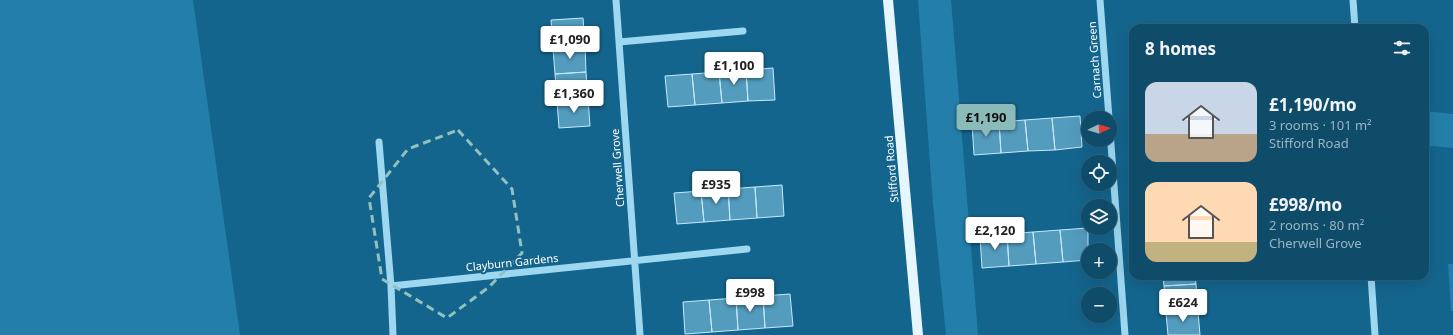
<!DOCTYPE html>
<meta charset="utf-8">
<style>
:root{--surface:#0f4c6a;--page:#1d5672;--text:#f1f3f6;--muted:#9bb4c1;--line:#2f637e;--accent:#8bbbb9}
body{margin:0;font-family:"Noto Sans",sans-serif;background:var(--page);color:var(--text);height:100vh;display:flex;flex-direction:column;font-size:15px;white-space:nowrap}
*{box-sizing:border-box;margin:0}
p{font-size:13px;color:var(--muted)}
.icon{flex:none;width:22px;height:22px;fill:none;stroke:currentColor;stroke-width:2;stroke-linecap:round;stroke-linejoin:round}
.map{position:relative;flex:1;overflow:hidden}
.panel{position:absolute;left:1129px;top:24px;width:300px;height:256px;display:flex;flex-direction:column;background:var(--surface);border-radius:12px;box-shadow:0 4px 16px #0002,0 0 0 1px var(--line)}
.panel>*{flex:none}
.needle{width:26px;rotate:85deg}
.fabs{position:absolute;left:1081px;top:111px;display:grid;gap:8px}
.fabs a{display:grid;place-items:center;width:36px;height:36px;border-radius:50%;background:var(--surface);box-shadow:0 4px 16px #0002,0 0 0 1px var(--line);font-size:20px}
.price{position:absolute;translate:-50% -34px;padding:0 9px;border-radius:4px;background:#fff;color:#222;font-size:13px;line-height:26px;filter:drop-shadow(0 1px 2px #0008)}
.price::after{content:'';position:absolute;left:50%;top:24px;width:12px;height:9px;margin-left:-6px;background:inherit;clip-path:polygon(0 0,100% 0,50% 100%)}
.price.on{background:var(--accent);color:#111}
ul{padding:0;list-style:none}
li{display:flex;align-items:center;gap:12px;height:100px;padding:0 16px}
li span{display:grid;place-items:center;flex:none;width:112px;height:80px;border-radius:12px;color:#555}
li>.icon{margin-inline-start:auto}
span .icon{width:48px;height:48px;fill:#fffc;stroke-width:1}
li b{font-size:17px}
h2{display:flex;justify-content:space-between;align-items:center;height:48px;padding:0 16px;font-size:17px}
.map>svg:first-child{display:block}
.green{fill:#237faa}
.building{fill:#539cbe;stroke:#c4eafc}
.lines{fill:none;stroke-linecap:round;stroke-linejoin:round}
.minor{stroke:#9dd7f0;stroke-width:7}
.major{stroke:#e6f6ff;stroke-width:10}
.marked{fill:none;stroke:#93c1be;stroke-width:3;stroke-dasharray:8 5;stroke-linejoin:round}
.labels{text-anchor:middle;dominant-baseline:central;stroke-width:4;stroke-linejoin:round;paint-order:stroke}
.street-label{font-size:11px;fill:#fff;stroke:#14658d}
</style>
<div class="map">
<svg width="1453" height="335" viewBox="0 0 1453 335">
<rect width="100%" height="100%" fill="#14658d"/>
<path class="green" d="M0 0H193L240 335H0Z
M918 0H951L978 335H946L933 204Z
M1425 111 1453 114V148L1433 146 1425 147Z
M1448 264H1453V311H1451Z"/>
<path class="building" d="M583 18 585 45 553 48 551 20Z
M585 45 586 72 555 74 553 48Z
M773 68 775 100 748 101 746 70Z
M746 70 748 101 722 103 719 72Z
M586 72 588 99 557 101 555 74Z
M719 72 722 103 695 105 692 74Z
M692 74 695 105 668 107 665 76Z
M588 99 590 126 559 128 557 101Z
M1080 116 1082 147 1055 150 1052 118Z
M1052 118 1055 150 1028 151 1025 120Z
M1025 120 1028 151 1001 153 999 122Z
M999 122 1001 153 974 155 972 124Z
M782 185 784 216 757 218 755 187Z
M755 187 757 218 730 220 728 189Z
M728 189 730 220 704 222 701 191Z
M701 191 704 222 677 224 674 193Z
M1088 228V260L1063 262 1060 230Z
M1060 230 1063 262 1036 264 1033 232Z
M1033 232 1036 264 1009 266 1007 234Z
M1007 234 1009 266 982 268 980 237Z
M1163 276H1195L1196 284 1164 286Z
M1196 284 1198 311 1166 313 1164 286Z
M790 294 793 326 765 328 763 296Z
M763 296 765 328 738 330 736 298Z
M736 298 738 330 712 332 709 300Z
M709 300 712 332 685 334 683 302Z
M1198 311 1200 335H1168L1166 313Z"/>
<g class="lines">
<path class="minor" d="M616 0 640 335
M1100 0 1109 118
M1353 0 1355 28
M619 42 743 31
M1110 131 1125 335
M379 142 391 286 747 249
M1371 276 1375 335
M391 286 393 335"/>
<path class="major" d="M888 0 918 335"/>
</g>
<path class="marked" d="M458 130 512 189 522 253 489 287 447 318 382 279 369 198 408 149Z"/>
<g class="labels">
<g class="street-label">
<text transform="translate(1094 60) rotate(-94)">Carnach Green</text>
<text transform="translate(617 168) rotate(-94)">Cherwell Grove</text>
<text transform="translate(891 169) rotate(-95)">Stifford Road</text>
<text transform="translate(512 262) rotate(-6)">Clayburn Gardens</text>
</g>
</g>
</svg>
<div class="fabs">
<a><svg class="needle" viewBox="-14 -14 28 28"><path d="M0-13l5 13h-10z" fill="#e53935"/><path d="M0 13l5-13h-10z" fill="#9bb4c1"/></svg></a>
<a><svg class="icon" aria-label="locate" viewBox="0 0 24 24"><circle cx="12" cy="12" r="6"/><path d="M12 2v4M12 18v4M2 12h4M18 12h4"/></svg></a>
<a><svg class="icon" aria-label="layers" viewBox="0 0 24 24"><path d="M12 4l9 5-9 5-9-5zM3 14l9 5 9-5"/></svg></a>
<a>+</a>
<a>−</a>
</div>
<b class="price" style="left:570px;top:60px">£1,090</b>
<b class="price" style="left:734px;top:86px">£1,100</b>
<b class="price" style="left:574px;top:114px">£1,360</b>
<b class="price on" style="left:986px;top:138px">£1,190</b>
<b class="price" style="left:716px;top:205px">£935</b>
<b class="price" style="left:995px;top:251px">£2,120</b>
<b class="price" style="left:750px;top:313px">£998</b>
<b class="price" style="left:1183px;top:323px">£624</b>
<section class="panel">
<h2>8 homes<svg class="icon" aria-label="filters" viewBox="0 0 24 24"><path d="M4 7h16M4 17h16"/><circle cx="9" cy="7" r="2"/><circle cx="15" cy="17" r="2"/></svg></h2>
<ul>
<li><span style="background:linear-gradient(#c9d6e8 65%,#b9a48a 0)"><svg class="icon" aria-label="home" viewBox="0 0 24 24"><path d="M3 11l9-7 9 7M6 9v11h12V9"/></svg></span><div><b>£1,190/mo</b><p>3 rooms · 101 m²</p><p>Stifford Road</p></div></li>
<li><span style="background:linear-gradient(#ffd9b3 75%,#c2b280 0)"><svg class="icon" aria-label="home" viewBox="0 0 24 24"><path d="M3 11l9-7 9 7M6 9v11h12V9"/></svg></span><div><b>£998/mo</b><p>2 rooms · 80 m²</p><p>Cherwell Grove</p></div></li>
</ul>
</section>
</div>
